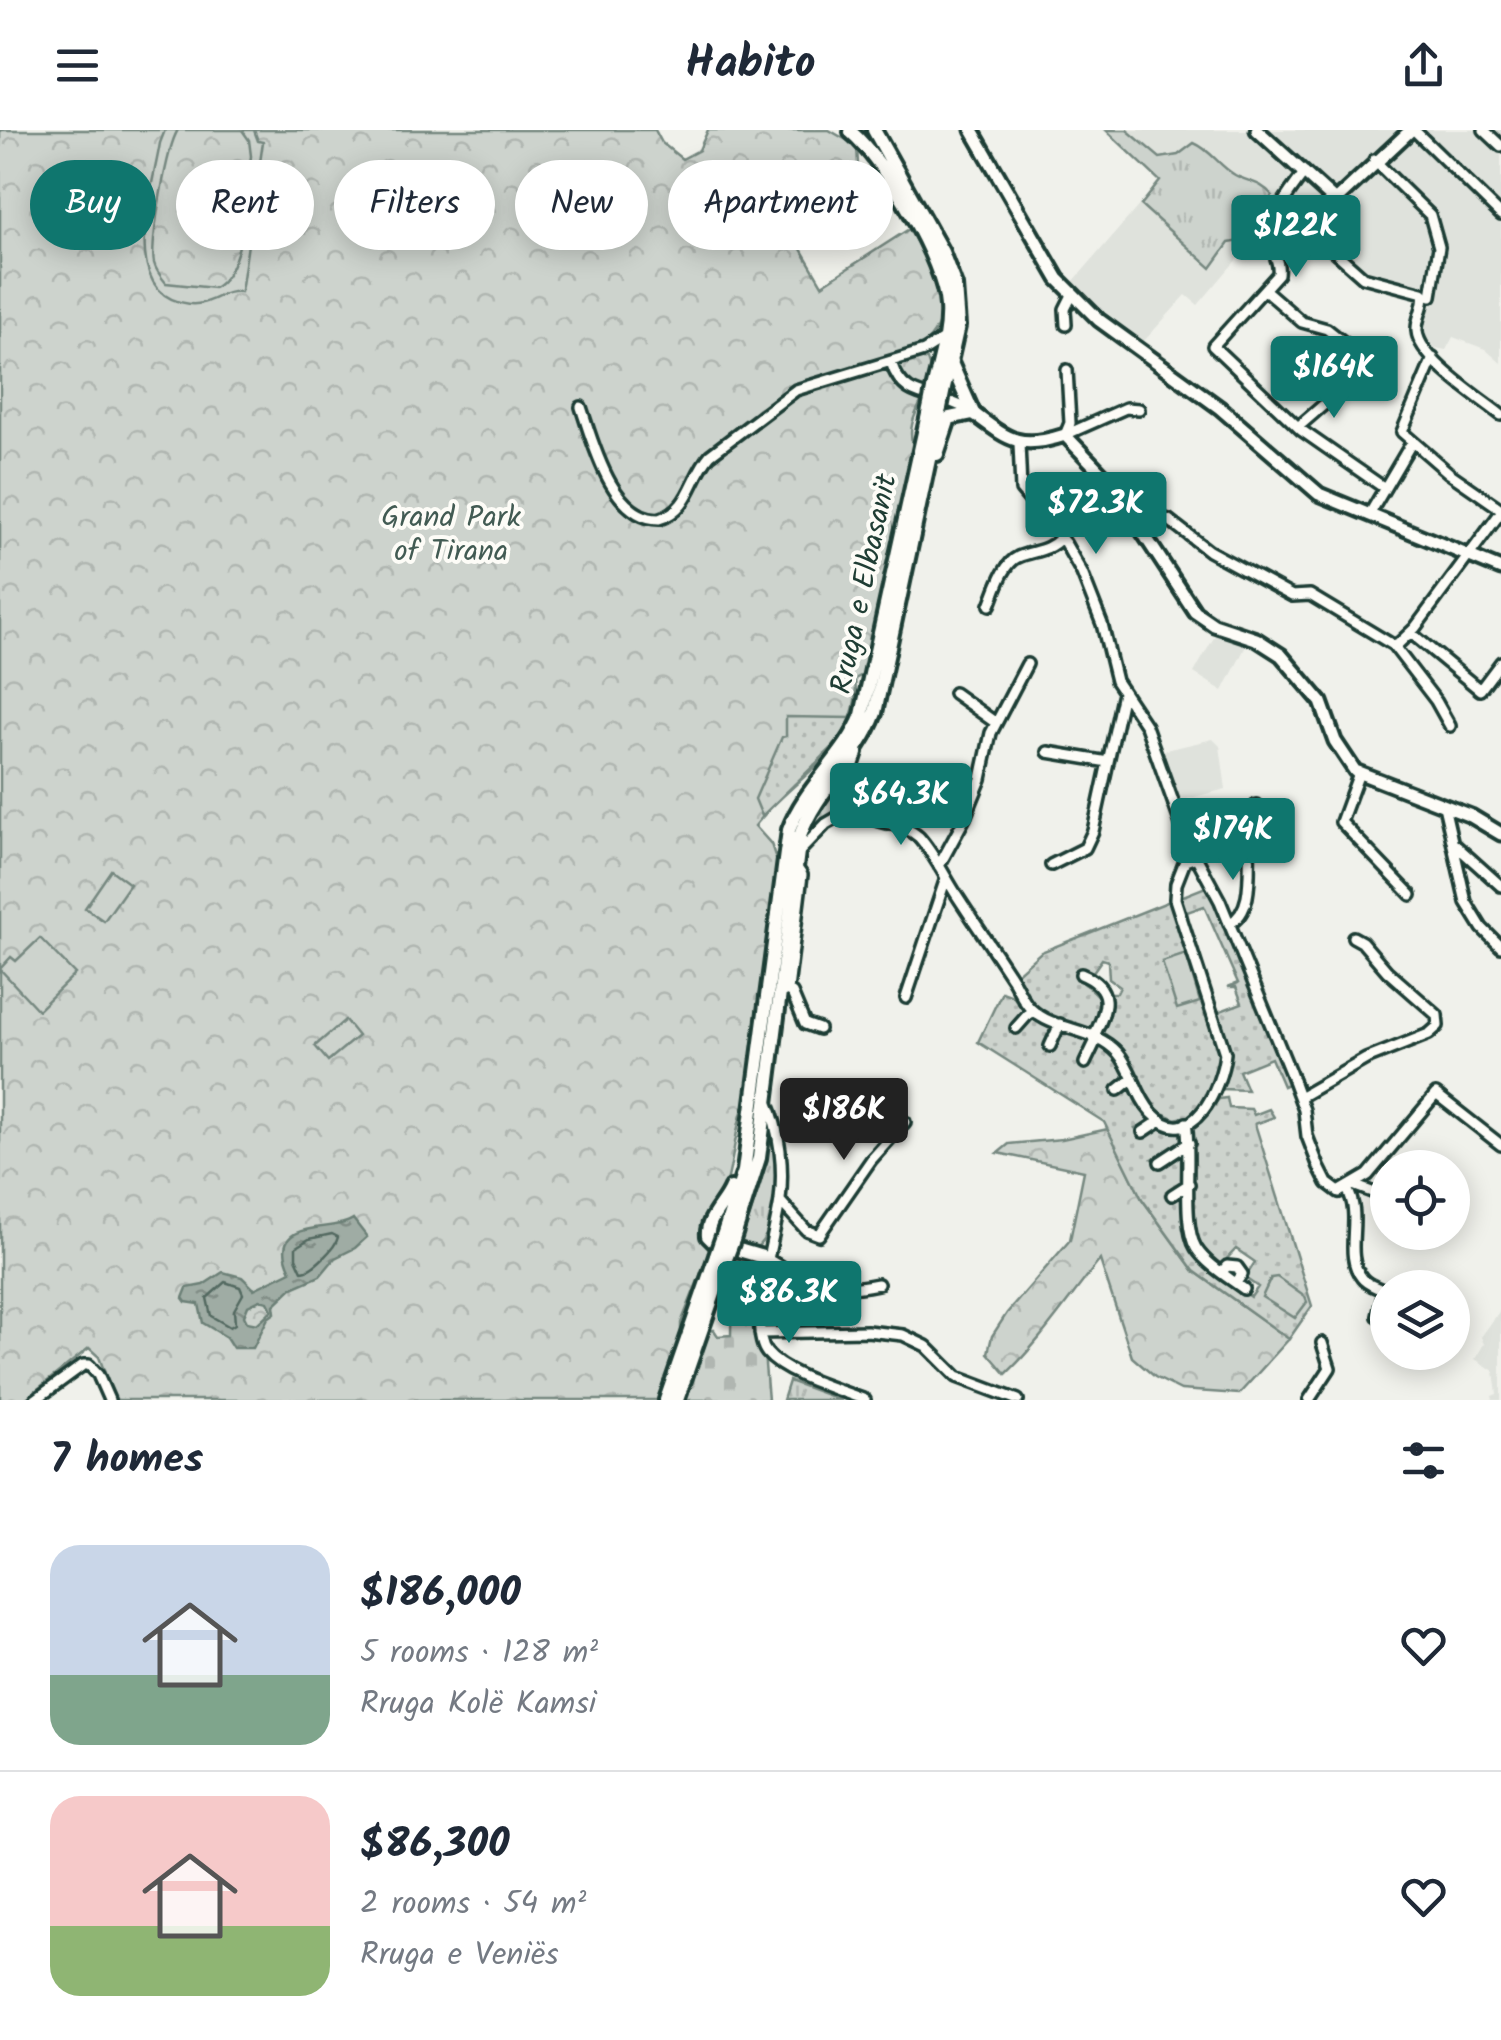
<!DOCTYPE html>
<meta charset="utf-8">
<style>
:root{--surface:#fff;--page:#f2f2f3;--text:#1f2937;--muted:#747a83;--line:#e0e1e3;--accent:#0f766e}
body{margin:0;font-family:Kalam,sans-serif;background:var(--page);color:var(--text);height:100vh;display:flex;flex-direction:column;font-size:38px;white-space:nowrap}
*{box-sizing:border-box;margin:0}
p{font-size:32px;color:var(--muted)}
.icon{flex:none;width:55px;height:55px;fill:none;stroke:currentColor;stroke-width:2;stroke-linecap:round;stroke-linejoin:round}
.map{position:relative;height:1270px;overflow:hidden}
.sheet{display:flex;flex-direction:column;background:var(--surface);flex:1}
.sheet>*{flex:none}
.hud{position:absolute;left:30px;top:30px;width:1000px;height:90px;display:flex;gap:20px}
.tools{position:absolute;left:1370px;top:1020px;display:grid;gap:20px}
.tools a{display:grid;place-items:center;width:100px;height:100px;border-radius:50%;background:var(--surface);box-shadow:0 5px 25px #0003;font-size:50px}
.price{position:absolute;translate:-50% -85px;padding:0 22px;border-radius:10px;background:var(--accent);color:#fff;font-size:32px;line-height:65px;filter:drop-shadow(0 2px 5px #0008)}
.price::after{content:'';position:absolute;left:50%;top:60px;width:30px;height:22px;margin-left:-15px;background:inherit;clip-path:polygon(0 0,100% 0,50% 100%)}
.price.current{background:#222;color:#fff}
ul{padding:0;list-style:none}
li{display:flex;align-items:center;gap:30px;height:250px;padding:0 50px}
li+li{border-top:2px solid var(--line)}
li span{display:grid;place-items:center;flex:none;width:280px;height:200px;border-radius:30px;color:#555}
li>.icon{margin-inline-start:auto}
span .icon{width:120px;height:120px;fill:#fffc;stroke-width:1}
li b{font-size:42px}
h2{display:flex;justify-content:space-between;align-items:center;height:120px;padding:0 50px;font-size:42px}
.tag{padding:0 35px;border-radius:45px;background:var(--surface);box-shadow:0 5px 25px #0003;font-size:35px;line-height:90px}
.tag.current{background:var(--accent);color:#fff}
header{display:flex;justify-content:space-between;align-items:center;height:130px;padding:0 50px;background:var(--surface);font-size:45px;font-weight:800}
.map>svg:first-child{display:block}
.built{fill:#dfe2dc}
.grass{fill:url(#grass-tufts);stroke:#768880;stroke-width:2.5}
.forest{fill:url(#forest-crowns);stroke:#768880;stroke-width:2.5}
.cemetery{fill:url(#cemetery-stones);stroke:#768880;stroke-width:2.5}
.garden{fill:url(#garden-dots);stroke:#768880;stroke-width:2.5}
.pitch{fill:#cdd3cd;stroke:#768880;stroke-width:2.5}
.water{fill:url(#water-ripples);stroke:#6c8077;stroke-width:2.5;fill-rule:evenodd}
.lines{fill:none;stroke-linecap:round;stroke-linejoin:round}
.shore{stroke:#526961;stroke-width:2.5}
.street-casing{stroke:#1f3d34;stroke-width:16}
.secondary-casing{stroke:#1f3d34;stroke-width:19}
.primary-casing{stroke:#1f3d34;stroke-width:20}
.street{stroke:#fdfcf7;stroke-width:9}
.secondary{stroke:#fdfcf7;stroke-width:11}
.primary{stroke:#fdfcf7;stroke-width:12}
.primary-bridge-casing{stroke:#1f3d34;stroke-width:20;stroke-linecap:butt}
.primary-bridge{stroke:#fdfcf7;stroke-width:12}
.labels{text-anchor:middle;dominant-baseline:central;stroke-width:8;stroke-linejoin:round;paint-order:stroke}
.park-label{font-size:30px;fill:#425b53;stroke:#fdfcf7}
.street-label{font-size:30px;fill:#1f3d34;stroke:#fdfcf7}
</style>
<header><svg class="icon" aria-label="menu" viewBox="0 0 24 24"><path d="M4 6h16M4 12h16M4 18h16"/></svg>Habito<svg class="icon" aria-label="share" viewBox="0 0 24 24"><path d="M12 15V3M7 8l5-5 5 5M5 13v7h14v-7"/></svg></header>
<div class="map">
<svg width="1501" height="1270" viewBox="0 0 1501 1270">
<defs>
<pattern id="grass-tufts" width="24" height="20" patternUnits="userSpaceOnUse" patternTransform="scale(2.5)"><rect width="24" height="20" fill="#cdd3cd"/><path d="M3 7l-1-3M5 7V3M7 7l1-3M15 17l-1-3M17 17v-4M19 17l1-3" fill="none" stroke="#b0b6b1"/></pattern>
<pattern id="forest-crowns" width="20" height="18" patternUnits="userSpaceOnUse" patternTransform="scale(2.5)"><rect width="20" height="18" fill="#cdd3cd"/><path d="M2 6a3 3 0 1 1 6 0M12 15a3 3 0 1 1 6 0" fill="none" stroke="#b0b6b1"/></pattern>
<pattern id="cemetery-stones" width="16" height="16" patternUnits="userSpaceOnUse" patternTransform="scale(2.5)"><rect width="16" height="16" fill="#cdd3cd"/><path d="M2 7V4a2 2 0 0 1 4 0v3zM10 15v-3a2 2 0 0 1 4 0v3z" fill="#b0b6b1"/></pattern>
<pattern id="garden-dots" width="8" height="8" patternUnits="userSpaceOnUse" patternTransform="scale(2.5)"><rect width="8" height="8" fill="#cdd3cd"/><path d="M2 2h.1M6 6h.1" fill="none" stroke="#b0b6b1" stroke-width="1.8" stroke-linecap="round"/></pattern>
<pattern id="water-ripples" width="26" height="14" patternUnits="userSpaceOnUse" patternTransform="scale(2.5)"><rect width="26" height="14" fill="#9faca4"/><path d="M2 4q2-2 4 0t4 0M15 11q2-2 4 0t4 0" fill="none" stroke="#818d86"/></pattern>
</defs>
<rect width="100%" height="100%" fill="#f0f1eb"/>
<filter id="ink" filterUnits="userSpaceOnUse"><feTurbulence type="fractalNoise" baseFrequency=".01" numOctaves="2"/><feDisplacementMap in="SourceGraphic" scale="20" xChannelSelector="R" yChannelSelector="G"/><feConvolveMatrix kernelMatrix="1 2 1 2 8 2 1 2 1" color-interpolation-filters="sRGB"/></filter>
<g filter="url(#ink)">
<path class="built" d="M1103 0H1501V233L1485 219 1453 207 1446 220 1426 216 1419 203 1426 173 1415 165 1397 160 1367 156 1297 95 1278 73 1268 101 1256 114 1249 115 1198 175 1186 165 1144 211 1096 175 1073 152 1160 51Z
M1217 502 1248 512 1223 561 1194 543Z
M1213 609 1220 616 1226 659 1178 671 1162 621Z
M1501 1179V1270H1493L1492 1266 1497 1264 1494 1241 1475 1229 1484 1214 1481 1207Z"/>
<path class="grass" d="M1106 0H1127L1160 28 1178 25 1194 13C1211 20 1219 36 1235 45 1250 53 1260 51 1272 65L1267 76 1254 83 1247 110 1229 113 1211 138 1141 75 1160 51Z
M845 646 843 661 847 677 820 694 808 707 820 680Z
M770 998C779 1023 780 1105 754 1119L739 1117 761 1052Z
M789 1251 841 1270H783Z"/>
<path class="forest" d="M0 0H655L662 13 682 29 699 20 708 0H829L857 16 858 35 846 49 844 74 826 78 790 100 822 155 909 99C931 138 965 190 915 221L917 227 927 230C941 259 902 284 913 315L864 544 855 549C864 617 790 649 755 696L771 714 777 732 748 967C735 991 734 1034 724 1062 719 1075 704 1083 702 1096 701 1106 705 1111 711 1118L681 1193V1209L658 1270H115L99 1227 89 1218 24 1270H0Z
M1108 999 1142 1069 1194 1141 1289 1209 1239 1264 1181 1260 1155 1247 1132 1227 1100 1130C1069 1168 1041 1211 1006 1244L988 1223 992 1206 1007 1183 1070 1110 1084 1041 998 1023 1009 1014 1062 1009Z"/>
<path class="cemetery" d="M737 1121 758 1129 763 1139 764 1223 768 1270H685L709 1201 714 1200 718 1206 731 1205 732 1136Z"/>
<path class="garden" d="M786 587 851 588 839 611 762 686 755 669 782 607 786 606Z
M1208 756 1290 953 1283 956 1271 928 1239 941 1247 960 1222 959 1227 931 1215 883 1242 873 1236 857H1228L1238 853 1204 776 1187 782 1188 787 1184 789 1178 768Z
M1170 771 1214 904 1220 925 1219 942 1216 954 1198 980 1189 986 1175 989 1155 980 1101 906 1108 863H1117L1120 857 1109 849 1108 831 1102 829 1093 842 1077 840 1075 845 1101 869 1099 886 1088 901C1046 885 1037 887 1015 845L1041 822Z
M1002 862 1013 866 1025 883 1016 902 1032 886 1054 897 1045 917 1053 919 1064 900 1090 910 1080 934 1085 936 1099 915 1112 923 1127 946 1113 960 1120 965 1130 955 1153 991 1135 998 1142 1006 1163 994 1183 1003 1185 1013 1152 1029 1159 1036 1184 1020 1186 1052 1165 1062H1185C1181 1122 1206 1135 1251 1167L1258 1157 1245 1148 1255 1132 1236 1119 1220 1136C1185 1109 1194 1073 1194 1034 1194 1020 1190 1006 1192 994L1204 987 1219 969 1227 968 1229 978 1251 979 1254 985 1269 979 1274 987 1255 994 1312 1176 1289 1209 1194 1141 1142 1069 1104 992 978 912Z"/>
<path class="pitch" d="M165 0H178C167 16 150 114 154 133 156 141 161 147 166 153L214 158C246 141 246 61 251 26L249 10 242 0H254L258 11 263 12 241 162C223 159 210 176 190 174 116 166 153 59 160 13Z
M111 740 130 754 104 791 85 778Z
M40 808 75 844 38 880 0 839 11 827 16 831Z
M1186 824 1200 872 1177 879 1162 832Z
M345 890 358 906 328 931 315 916Z
M1277 1147 1305 1167 1307 1172 1295 1188 1262 1167 1271 1148Z"/>
<path class="water" d="M353 1089 367 1107 355 1118 335 1128 320 1146 292 1158 274 1175 275 1183 268 1188 253 1218H233L226 1207 203 1193 199 1174 186 1172 183 1168 187 1158 203 1155 223 1142 242 1147 254 1159 291 1141C265 1087 331 1104 353 1089ZM260 1170 268 1172 272 1180 257 1194 247 1192 244 1186 248 1176Z"/>
<g class="lines">
<path class="shore" d="M332 1104 338 1107C336 1117 313 1141 302 1141L296 1128V1117L309 1109Z
M225 1152 240 1157 243 1164 234 1180 235 1194 230 1197 211 1186 207 1168Z"/>
<defs>
<path id="street" d="M1414 0 1501 85
M1484 0 1501 16
M1374 30 1430 85 1439 117 1431 166
M1305 42C1291 60 1268 89 1271 113 1273 125 1280 131 1278 144L1213 216 1301 300 1383 357
M1332 68 1308 93 1309 99 1363 147 1423 163C1426 176 1416 187 1417 201 1419 229 1480 268 1501 285
M1265 160 1302 192 1327 199 1351 218
M1066 195 1065 179 1072 165
M1433 228 1402 302 1449 343 1501 379
M891 232C905 277 938 259 972 282
M581 277C593 313 612 389 659 389 691 379 690 348 710 325L796 260 924 221 943 209
M1298 297 1343 258
M1065 305 1126 278 1139 279
M1065 305 1070 293 1067 240
M1019 313 1021 360 1065 413 1082 443 1102 494 1116 551 1146 596 1186 708 1220 771 1290 942 1304 980 1307 1006 1319 1037 1327 1053 1339 1062 1368 1045 1436 964 1501 1015
M1369 385 1412 312
M1139 398 1162 388 1169 390 1209 421 1292 466 1310 465 1393 515 1436 571 1450 596
M990 475C996 461 1003 434 1018 427 1035 420 1047 422 1061 408
M1411 503 1480 560 1501 532
M1395 517 1415 498 1501 382
M954 563 996 593
M858 622 847 656 852 679C873 695 899 690 919 707 934 724 944 745 956 764 974 792 993 819 1011 847 1018 857 1022 871 1031 879 1055 902 1095 897 1118 923 1133 940 1136 966 1152 983 1192 1025 1222 956 1225 923L1175 769 1176 754 1185 731 1196 727
M1048 622 1108 632
M1359 643 1341 692 1411 765
M1444 676 1466 772 1482 798 1501 817
M1453 713 1501 756
M797 724 826 694 852 679
M1051 735 1085 718 1093 701 1123 563
M939 736 965 688 981 649 991 603 1027 534
M1229 794C1264 776 1239 709 1256 675
M1081 844C1115 858 1107 879 1094 906
M783 859 792 863 805 894 819 899
M788 859 802 745 795 735
M906 868 946 748
M1016 898 1032 880
M1050 916 1060 894
M1085 933 1097 908
M1118 960 1133 948
M1300 967 1366 929 1429 904 1438 896 1437 885 1387 841 1362 812 1353 807
M767 971C780 1001 784 1037 780 1070 776 1102 746 1198 767 1223 785 1245 838 1259 865 1270
M1186 993C1192 1026 1181 1093 1196 1118 1207 1135 1228 1147 1244 1159
M1143 1002 1161 990
M1160 1032 1189 1013
M1353 1055 1388 1068
M1347 1059C1364 1088 1342 1123 1362 1148 1367 1155 1377 1157 1384 1161L1378 1186 1388 1193
M1172 1065 1189 1054
M780 1071 806 1100 819 1105 871 1030 905 992
M1452 1089 1456 1090
M766 1128C811 1155 825 1165 878 1154
M1222 1142 1227 1136 1237 1137 1242 1144 1236 1153
M760 1203 867 1201 903 1205 926 1216 957 1247 1018 1270
M35 1270 83 1235H89L98 1245 109 1270
M1309 1270 1330 1238 1322 1213"/>
<path id="secondary" d="M972 0 1058 149 1099 190 1220 278 1319 364 1501 439
M1257 0 1335 71 1411 0
M973 283C1009 310 1019 320 1065 305L1109 351 1195 482 1214 495 1256 509 1281 525 1321 572 1335 611 1355 641 1471 686 1501 704"/>
<path id="primary" d="M874 0 942 122 955 156 958 196 943 263
M851 2C884 30 945 132 947 176 949 204 939 233 933 260
M937 324 949 288 973 283 951 233
M731 1058C725 1074 706 1089 708 1106L715 1113 766 1128
M723 1106 744 1041 789 700C805 656 845 628 862 585L930 275
M733 1110 759 1028 800 706C816 659 858 629 875 583L940 278
M666 1270 716 1126
M677 1270 726 1129"/>
</defs>
<use href="#street" class="street-casing"/>
<use href="#secondary" class="secondary-casing"/>
<use href="#primary" class="primary-casing"/>
<use href="#street" class="street"/>
<use href="#secondary" class="secondary"/>
<use href="#primary" class="primary"/>
<defs>
<path id="primary-bridge" d="M930 275 933 260
M940 278 943 263
M716 1126 723 1106
M726 1129 733 1110"/>
</defs>
<use href="#primary-bridge" class="primary-bridge-casing"/>
<use href="#primary-bridge" class="primary-bridge"/>
</g>
</g>
<g class="labels">
<g class="park-label">
<text x="451" y="388">Grand Park<tspan x="451" dy="34">of Tirana</tspan></text>
</g>
<g class="street-label">
<text transform="translate(865 454) rotate(-78)">Rruga e Elbasanit</text>
</g>
</g>
</svg>
<div class="tools">
<a><svg class="icon" aria-label="locate" viewBox="0 0 24 24"><circle cx="12" cy="12" r="6"/><path d="M12 2v4M12 18v4M2 12h4M18 12h4"/></svg></a>
<a><svg class="icon" aria-label="layers" viewBox="0 0 24 24"><path d="M12 4l9 5-9 5-9-5zM3 14l9 5 9-5"/></svg></a>
</div>
<b class="price" style="left:1296px;top:150px">$122K</b>
<b class="price" style="left:1334px;top:291px">$164K</b>
<b class="price" style="left:1096px;top:427px">$72.3K</b>
<b class="price" style="left:901px;top:718px">$64.3K</b>
<b class="price" style="left:1233px;top:753px">$174K</b>
<b class="price current" style="left:844px;top:1033px">$186K</b>
<b class="price" style="left:789px;top:1216px">$86.3K</b>
<div class="hud">
<a class="tag current">Buy</a>
<a class="tag">Rent</a>
<a class="tag">Filters</a>
<a class="tag">New</a>
<a class="tag">Apartment</a>
</div>
</div>
<section class="sheet">
<h2>7 homes<svg class="icon" aria-label="filters" viewBox="0 0 24 24"><path d="M4 7h16M4 17h16"/><circle cx="9" cy="7" r="2"/><circle cx="15" cy="17" r="2"/></svg></h2>
<ul>
<li><span style="background:linear-gradient(#c9d6e8 65%,#7fa58c 0)"><svg class="icon" aria-label="home" viewBox="0 0 24 24"><path d="M3 11l9-7 9 7M6 9v11h12V9"/></svg></span><div><b>$186,000</b><p>5 rooms · 128 m²</p><p>Rruga Kolë Kamsi</p></div><svg class="icon" aria-label="heart" viewBox="0 0 24 24"><path d="M12 20l-8-8c-3-5 5-10 8-4 3-6 11-1 8 4z"/></svg></li>
<li><span style="background:linear-gradient(#f6c9c9 65%,#8fb573 0)"><svg class="icon" aria-label="home" viewBox="0 0 24 24"><path d="M3 11l9-7 9 7M6 9v11h12V9"/></svg></span><div><b>$86,300</b><p>2 rooms · 54 m²</p><p>Rruga e Veniës</p></div><svg class="icon" aria-label="heart" viewBox="0 0 24 24"><path d="M12 20l-8-8c-3-5 5-10 8-4 3-6 11-1 8 4z"/></svg></li>
</ul>
</section>
